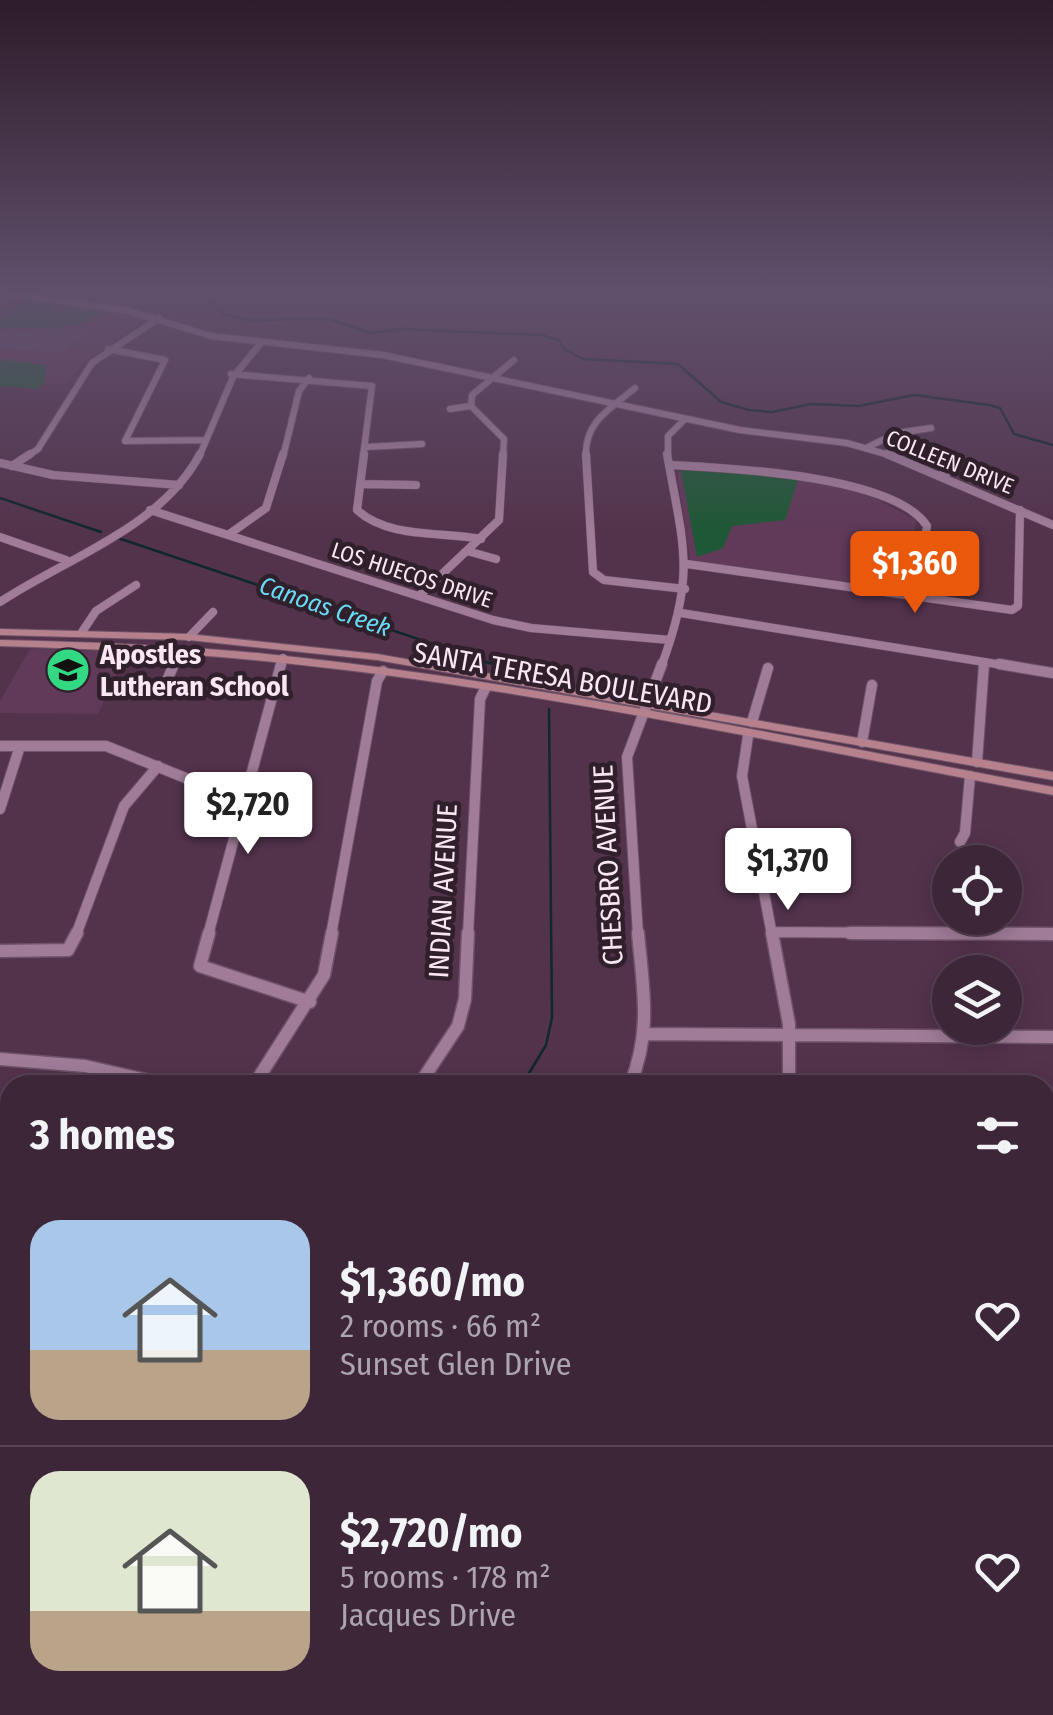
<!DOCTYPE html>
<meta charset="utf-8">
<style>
:root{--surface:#3e2639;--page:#452e41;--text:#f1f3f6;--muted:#ada5ae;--line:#574353;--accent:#ea580c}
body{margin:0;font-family:"Fira Sans Condensed",sans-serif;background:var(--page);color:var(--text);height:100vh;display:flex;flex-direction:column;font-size:38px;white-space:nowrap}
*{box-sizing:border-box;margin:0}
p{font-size:32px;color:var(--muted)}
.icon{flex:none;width:55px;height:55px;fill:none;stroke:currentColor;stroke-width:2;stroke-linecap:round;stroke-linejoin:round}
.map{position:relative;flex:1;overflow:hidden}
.panel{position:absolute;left:0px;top:1075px;width:1055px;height:640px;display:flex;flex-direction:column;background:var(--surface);border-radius:30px 30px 0 0;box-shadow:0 5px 25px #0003,0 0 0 2px var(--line)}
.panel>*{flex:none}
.fabs{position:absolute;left:932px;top:845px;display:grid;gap:20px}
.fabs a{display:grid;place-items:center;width:90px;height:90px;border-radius:50%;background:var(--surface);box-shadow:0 5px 25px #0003,0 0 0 2px var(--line);font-size:50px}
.price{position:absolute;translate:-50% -85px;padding:0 22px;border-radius:10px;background:#fff;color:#222;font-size:32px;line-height:65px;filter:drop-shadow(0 2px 5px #0008)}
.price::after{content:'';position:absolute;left:50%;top:60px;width:30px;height:22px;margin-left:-15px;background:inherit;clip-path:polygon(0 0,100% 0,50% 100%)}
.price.active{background:var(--accent);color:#fff}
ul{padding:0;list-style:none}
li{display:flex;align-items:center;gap:30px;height:250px;padding:0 30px}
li+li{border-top:2px solid var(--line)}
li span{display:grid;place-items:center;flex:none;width:280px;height:200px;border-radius:30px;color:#555}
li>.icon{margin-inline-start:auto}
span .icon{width:120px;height:120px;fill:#fffc;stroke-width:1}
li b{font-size:42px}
h2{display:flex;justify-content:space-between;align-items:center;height:120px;padding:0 30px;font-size:42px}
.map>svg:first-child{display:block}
.built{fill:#603a58}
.green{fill:#1f5836}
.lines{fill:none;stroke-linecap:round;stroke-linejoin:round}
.stream-far1{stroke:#10272c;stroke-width:2.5}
.stream{stroke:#10272c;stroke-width:4}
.building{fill:#5e4869}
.street-far4-casing{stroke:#6e5369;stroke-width:8}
.street-far3-casing{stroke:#6e5369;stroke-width:9}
.street-far2-casing{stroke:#6e5369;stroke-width:12}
.street-far1-casing{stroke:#6e5369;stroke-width:15}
.street-casing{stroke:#6e5369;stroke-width:18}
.secondary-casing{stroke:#6e5369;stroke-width:2}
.street-far4{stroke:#a07c98;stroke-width:6}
.street-far3{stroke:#a07c98;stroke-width:8}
.street-far2{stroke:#a07c98;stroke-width:10}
.street-far1{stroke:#a07c98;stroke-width:12}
.street{stroke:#a07c98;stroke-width:15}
.secondary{fill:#b6808d;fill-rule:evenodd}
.labels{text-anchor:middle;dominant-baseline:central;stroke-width:9;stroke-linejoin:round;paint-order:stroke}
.far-street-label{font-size:22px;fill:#fbe6f6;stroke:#2f202c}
.far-water-label{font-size:25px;font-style:italic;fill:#69dbf5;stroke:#2f202c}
.poi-label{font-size:28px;font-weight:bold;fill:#fbe6f6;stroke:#2f202c;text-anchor:start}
.street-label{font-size:28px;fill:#fbe6f6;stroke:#2f202c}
</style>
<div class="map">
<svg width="1053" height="1715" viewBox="0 0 1053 1715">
<rect width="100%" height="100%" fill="#53334c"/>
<path class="built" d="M24 298 91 306 146 318 81 365 67 384H41L37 389 0 386V320Z
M687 468 797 475 863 492 916 520 909 592 690 560 677 473Z
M30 649 126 652 98 714 0 713V701Z"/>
<path class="green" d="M24 298 106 310C73 335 40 326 0 328V320Z
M0 359 46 365 44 384 37 389 0 386Z
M681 470 799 477 785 520 732 526 723 548 697 557Z"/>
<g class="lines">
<path class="stream-far1" d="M179 292 210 296 223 314 248 320 330 319 369 333 401 329 541 335 559 340 564 349 583 359 678 364 721 402 749 410 772 412 811 404 859 406 914 395 989 405 1000 408 1014 434 1053 445
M0 498 101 532
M118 538 534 678
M522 1085 546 1045 552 1018 549 709"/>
<path class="stream" d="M159 1715 164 1705"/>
</g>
<path class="building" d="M41 327 90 331 61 353 0 348V333L6 329 34 332Z"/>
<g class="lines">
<defs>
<path id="street-far4" d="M6 292 129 311 211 336 383 355 740 430 847 443 896 457
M108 349 165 360 125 441 206 440
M231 374 372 386 363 457
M450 409 471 406
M366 447 422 444
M868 447 897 433 931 428
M26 457 38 449 92 363 159 318
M199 457 233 377 261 343
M283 457 299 391 309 378
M503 457 504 439 471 406 472 395 514 360
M586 457C584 422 610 409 635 388
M668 457V436L685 419"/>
<path id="street-far3" d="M364 454 357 510C389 539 441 531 481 539
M586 454 593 572 604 580 685 589
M887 454 1053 525
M0 463 53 475 179 485
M670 465C728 468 894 475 927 526L916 597
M12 466 30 454
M941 475 963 465
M361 484 416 485
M150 510 493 620 531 628 670 640
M228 535 266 508 283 454
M0 537 66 560
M467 551 496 559
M687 564 1012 610 1018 606 1020 510
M419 596 499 520 503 454
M0 602C66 558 161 528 200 454
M681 613 1015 667
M82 632 96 611 136 585
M189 637 213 612
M173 667 181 649
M281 667 283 658
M661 667C696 574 684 549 667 454
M984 667V662"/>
<path id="street-far2" d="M999 664 1053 673
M166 683 174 664
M752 722 768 668
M748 736 742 776 772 935
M862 742 872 685
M0 746H106L198 783 245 787
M977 762 984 664
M0 809 20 746
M960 842 965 833 970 776
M754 844 828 841
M771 932 1053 934
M76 935 124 806 158 766
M208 935 281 664
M331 935 377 681 383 671
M468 935 480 699 485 689
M638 935 627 757 662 664"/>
<path id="street-far1" d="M209 933 200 966 310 1002
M772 933 789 1024V1085
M850 933 1053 934
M0 951 68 950 77 933
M646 1034 1053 1037
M0 1059 85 1066 168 1085
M254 1085 324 975 332 933
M419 1085 458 1026 465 999 468 933
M630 1085C652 1031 643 989 638 933
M1045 1160H1053
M0 1192 10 1193"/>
<path id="street" d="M1045 1312H1053
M10 1715 16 1705
M317 1715 322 1705"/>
<path id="secondary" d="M0 629 189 634 377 654 1053 772V780L377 660 189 640 0 635Z
M0 640C89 642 177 645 266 654 530 681 792 738 1053 787V795C791 746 529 687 264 661 176 652 88 649 0 646Z
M0 1373 10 1377V1397L0 1393Z
M628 1705H689L692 1707 696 1715H635L632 1713Z"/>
</defs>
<use href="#street-far4" class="street-far4-casing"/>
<use href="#street-far3" class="street-far3-casing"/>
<use href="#street-far2" class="street-far2-casing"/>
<use href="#street-far1" class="street-far1-casing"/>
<use href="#street" class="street-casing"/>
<use href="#secondary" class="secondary-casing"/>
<use href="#street-far4" class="street-far4"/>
<use href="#street-far3" class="street-far3"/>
<use href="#street-far2" class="street-far2"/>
<use href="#street-far1" class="street-far1"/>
<use href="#street" class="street"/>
<use href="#secondary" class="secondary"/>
</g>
<linearGradient id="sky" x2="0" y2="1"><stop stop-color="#2e1c2a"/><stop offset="0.55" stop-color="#60506c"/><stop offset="1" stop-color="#60506c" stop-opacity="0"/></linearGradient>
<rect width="1053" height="532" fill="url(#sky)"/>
<defs>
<symbol id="school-disc" viewBox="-11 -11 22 22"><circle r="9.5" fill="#33d882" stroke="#2f202c"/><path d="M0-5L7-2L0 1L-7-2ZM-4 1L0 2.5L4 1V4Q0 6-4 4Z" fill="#111"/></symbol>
</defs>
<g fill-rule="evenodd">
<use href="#school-disc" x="43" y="645" width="50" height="50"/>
</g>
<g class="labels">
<g class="far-street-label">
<text transform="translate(950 462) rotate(22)">COLLEEN DRIVE</text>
<text transform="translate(412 575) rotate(18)">LOS HUECOS DRIVE</text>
</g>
<g class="far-water-label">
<text transform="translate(325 607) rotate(19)">Canoas Creek</text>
</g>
<g class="poi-label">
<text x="100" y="654">Apostles<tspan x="100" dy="32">Lutheran School</tspan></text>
</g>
<g class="street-label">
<text transform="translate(563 678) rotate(10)">SANTA TERESA BOULEVARD</text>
<text transform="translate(608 865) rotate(-93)">CHESBRO AVENUE</text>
<text transform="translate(443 891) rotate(-87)">INDIAN AVENUE</text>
</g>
</g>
</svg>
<div class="fabs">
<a><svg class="icon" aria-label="locate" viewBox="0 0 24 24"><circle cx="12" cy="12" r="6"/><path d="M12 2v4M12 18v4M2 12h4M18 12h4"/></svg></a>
<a><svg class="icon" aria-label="layers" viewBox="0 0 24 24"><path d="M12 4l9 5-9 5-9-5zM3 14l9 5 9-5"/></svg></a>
</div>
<b class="price active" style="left:915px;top:616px">$1,360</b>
<b class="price" style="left:248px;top:857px">$2,720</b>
<b class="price" style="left:788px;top:913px">$1,370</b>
<section class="panel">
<h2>3 homes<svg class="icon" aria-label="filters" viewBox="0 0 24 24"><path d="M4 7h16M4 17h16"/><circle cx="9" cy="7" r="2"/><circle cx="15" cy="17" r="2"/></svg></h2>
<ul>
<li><span style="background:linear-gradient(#a9c7e8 65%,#b9a48a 0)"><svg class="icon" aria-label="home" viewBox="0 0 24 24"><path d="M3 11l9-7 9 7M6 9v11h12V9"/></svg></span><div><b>$1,360/mo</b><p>2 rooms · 66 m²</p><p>Sunset Glen Drive</p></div><svg class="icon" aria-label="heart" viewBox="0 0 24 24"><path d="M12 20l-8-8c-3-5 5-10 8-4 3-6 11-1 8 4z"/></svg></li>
<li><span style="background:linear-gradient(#dfe7d0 70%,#b9a48a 0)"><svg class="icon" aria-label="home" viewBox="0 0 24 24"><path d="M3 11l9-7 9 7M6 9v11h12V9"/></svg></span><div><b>$2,720/mo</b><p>5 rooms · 178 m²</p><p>Jacques Drive</p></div><svg class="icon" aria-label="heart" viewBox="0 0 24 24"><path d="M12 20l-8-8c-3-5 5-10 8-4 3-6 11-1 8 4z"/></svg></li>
</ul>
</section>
</div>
